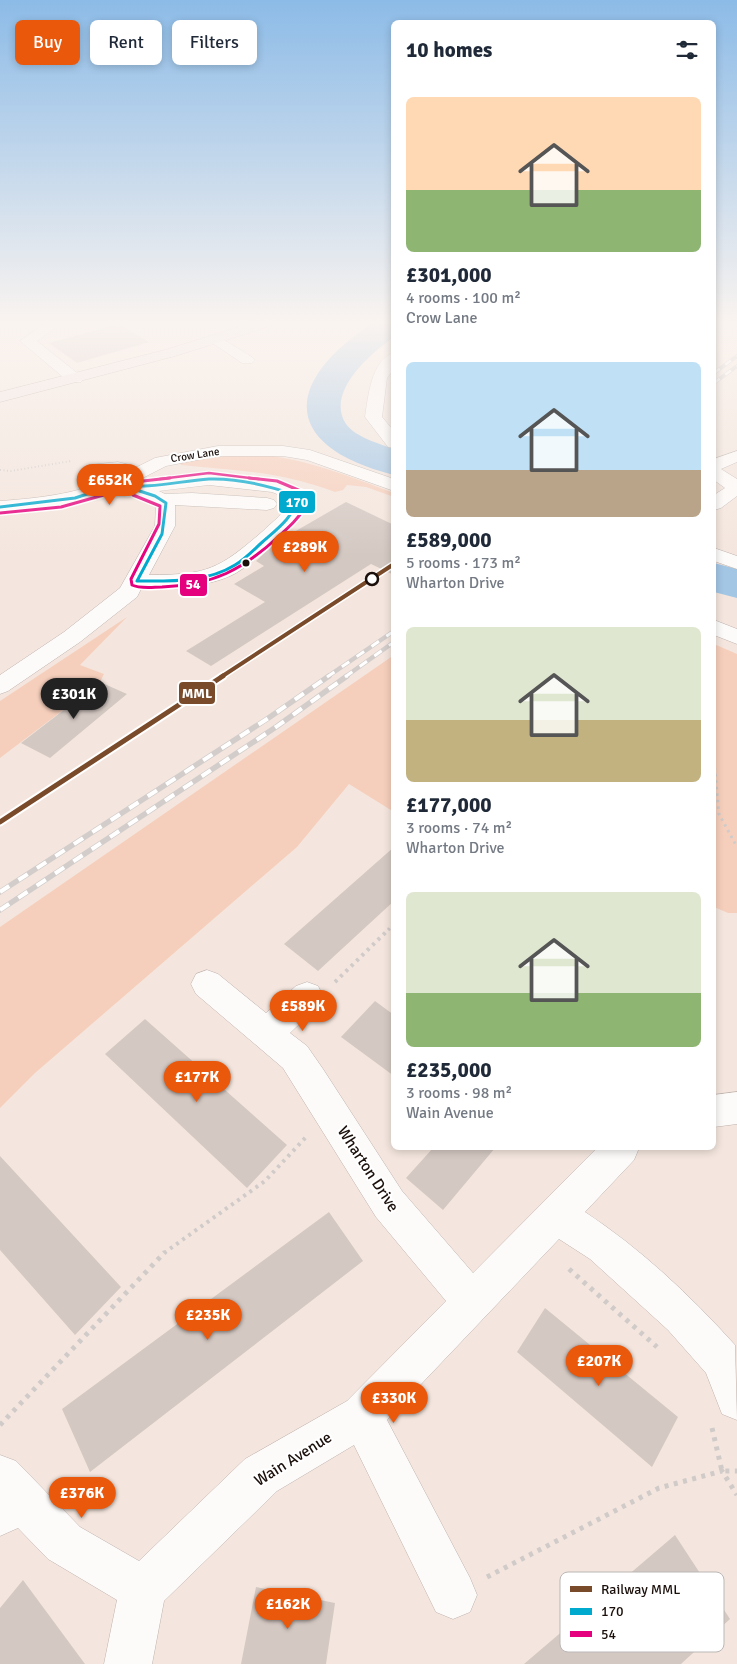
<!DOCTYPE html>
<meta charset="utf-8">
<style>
:root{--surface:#fff;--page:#f6f6f7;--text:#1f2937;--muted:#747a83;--accent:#ea580c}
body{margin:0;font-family:Signika,sans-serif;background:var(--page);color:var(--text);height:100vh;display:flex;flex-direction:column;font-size:19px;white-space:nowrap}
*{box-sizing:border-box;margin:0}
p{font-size:16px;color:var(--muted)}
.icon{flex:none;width:28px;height:28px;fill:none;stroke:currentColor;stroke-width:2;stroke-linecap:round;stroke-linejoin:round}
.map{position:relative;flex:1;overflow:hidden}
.details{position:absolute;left:391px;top:20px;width:325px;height:1130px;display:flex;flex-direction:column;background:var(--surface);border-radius:8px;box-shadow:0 2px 8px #0003}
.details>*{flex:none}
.top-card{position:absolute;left:15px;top:20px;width:301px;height:45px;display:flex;gap:10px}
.price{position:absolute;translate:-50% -42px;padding:0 11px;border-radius:18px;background:var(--accent);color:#fff;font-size:16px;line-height:32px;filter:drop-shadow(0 1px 2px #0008)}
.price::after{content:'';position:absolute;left:50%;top:30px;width:15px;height:11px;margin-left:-8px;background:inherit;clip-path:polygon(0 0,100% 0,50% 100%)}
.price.selected{background:#222;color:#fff}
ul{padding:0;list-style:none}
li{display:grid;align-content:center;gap:10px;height:265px;padding:0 15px}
li span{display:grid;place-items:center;height:155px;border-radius:8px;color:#555}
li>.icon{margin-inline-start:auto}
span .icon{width:90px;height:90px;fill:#fffc;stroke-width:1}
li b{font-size:21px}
h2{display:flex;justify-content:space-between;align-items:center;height:60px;padding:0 15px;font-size:21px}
.tag{padding:0 18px;border-radius:8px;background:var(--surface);box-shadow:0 2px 8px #0003;font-size:18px;line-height:45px}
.tag.selected{background:var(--accent);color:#fff}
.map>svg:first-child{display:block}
.green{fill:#f6cfbc}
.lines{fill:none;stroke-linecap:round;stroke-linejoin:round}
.river{fill:#a3c6e5;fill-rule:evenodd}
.building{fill:#d4c8c2}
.minor-casing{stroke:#beb2ac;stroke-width:1}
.major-casing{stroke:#b7a29a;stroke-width:1}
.path-far4{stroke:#d0cbc9;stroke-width:2;stroke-dasharray:1 2.5;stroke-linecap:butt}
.path-far3{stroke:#d0cbc9;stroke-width:2.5;stroke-dasharray:2 3;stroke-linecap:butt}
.path-far2{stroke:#d0cbc9;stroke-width:3;stroke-dasharray:2.5 4;stroke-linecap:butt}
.path-far1{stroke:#d0cbc9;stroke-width:4;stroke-dasharray:3 4.5;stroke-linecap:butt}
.path{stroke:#d0cbc9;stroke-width:5;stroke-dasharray:4 5.5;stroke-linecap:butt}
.minor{fill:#fdfbfa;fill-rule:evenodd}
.major{fill:#f1e7e3;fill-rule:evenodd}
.rail-far2-casing{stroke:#d2cdcb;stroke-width:4}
.rail-far1-casing{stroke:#d2cdcb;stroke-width:4.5}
.rail-casing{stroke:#d2cdcb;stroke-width:5.5}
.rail-far2{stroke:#fff;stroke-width:2.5;stroke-dasharray:7;stroke-linecap:butt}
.rail-far1{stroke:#fff;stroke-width:3;stroke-dasharray:9;stroke-linecap:butt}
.rail{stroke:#fff;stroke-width:4;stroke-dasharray:11;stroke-linecap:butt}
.bus-1-casing{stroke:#fff;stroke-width:6}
.bus-2-far1-casing{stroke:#fff;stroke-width:5}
.bus-2-casing{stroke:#fff;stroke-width:6}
.bus-1{stroke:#00a9ce;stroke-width:3}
.bus-2-far1{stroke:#e5007d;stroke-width:2.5}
.bus-2{stroke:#e5007d;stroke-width:3}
.rail-1-far1-casing{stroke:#fff;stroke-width:7}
.rail-1-casing{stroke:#fff;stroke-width:9}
.rail-1-far1{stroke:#7a4b2a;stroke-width:4}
.rail-1{stroke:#7a4b2a;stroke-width:5}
.bus-dot{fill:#1a0f0a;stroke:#fff;stroke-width:2}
.stop-dot{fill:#fff;stroke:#1a0f0a;stroke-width:2.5}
.labels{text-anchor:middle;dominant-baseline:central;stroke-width:4;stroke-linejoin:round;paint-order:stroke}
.far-street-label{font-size:11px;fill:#1a0f0a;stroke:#fff}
.near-street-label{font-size:16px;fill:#1a0f0a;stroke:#fff}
.key{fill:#fff;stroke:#bab7b6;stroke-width:1}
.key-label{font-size:14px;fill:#1a0f0a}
.line-badge{stroke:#fff;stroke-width:2}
.badge-label{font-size:14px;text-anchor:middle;font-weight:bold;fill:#fff}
</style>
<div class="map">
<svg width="737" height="1664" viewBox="0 0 737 1664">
<rect width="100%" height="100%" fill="#f4e6de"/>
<path class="green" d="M257 454C306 459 349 476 394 493V497L366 487 347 485 343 490 335 492C279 471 239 471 181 465L178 460Z
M127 617 80 665 104 674 100 682 0 758V701Z
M714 644 737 654V913H728L714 907Z
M394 655V812L349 784 297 847 35 1073 0 1108V927Z"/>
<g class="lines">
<path class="river" d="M373 323H394V337C371 353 325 392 346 424 355 437 380 444 394 449V475C282 447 281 383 373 323Z
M714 563 737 569V598L714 592Z"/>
</g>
<path class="building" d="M119 324 149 342 77 363 49 343Z
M346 502 394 525V575L371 564 211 666 186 651 265 602 234 584 264 566 256 561 275 543Z
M100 682 127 694 50 758 21 743Z
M394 847V901L318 971 284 944Z
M375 1001 394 1015V1076L341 1037Z
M145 1019 287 1145 247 1188 105 1054Z
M433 1148H495L443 1210 406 1178Z
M0 1156 121 1287 75 1335 0 1250Z
M329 1212 363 1261 90 1472 62 1409Z
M545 1308 678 1417 652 1467 517 1352Z
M675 1535 730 1619 681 1664H524Z
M23 1580 85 1664H0V1608Z
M256 1587 335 1603 326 1664H241Z"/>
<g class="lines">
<defs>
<path id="minor" d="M46 323H56L58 326 37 341 81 376 83 379 81 382H69L20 341Z
M216 335 252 357 255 360 252 363H242L211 342 209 339 211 336Z
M394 353V369L387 378 382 417 394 431V448L388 447 365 417C368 398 371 359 394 353Z
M218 446H283L310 450 394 479V491L307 460 283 456H218L166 466 133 483 209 473 276 481 306 492 308 496C306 513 293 525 280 536 266 549 253 563 236 573 209 588 173 587 142 587L137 597 80 642 8 691 0 694V675L64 632 120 588 155 526 156 505 148 500 125 493 123 488 114 493 40 510 0 513V501C42 498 84 493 122 474L89 473 86 469 89 465 118 462 137 467 155 458ZM209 485 272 492 289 499C286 513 273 521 263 531 219 569 208 575 149 575L175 526V505L267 510 274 508 277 504 274 500 267 498 192 493 165 494 159 491Z
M737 451V462L721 469 737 479V496L721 508 714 510V495L725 488 714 480V459Z
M714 548 737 556V569L714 561Z
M714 620 737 629V644L714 635Z
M207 970 218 974 266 1013 296 986 307 982 318 986 323 996 318 1006 290 1033 307 1046 323 1069 402 1191 473 1273 597 1148H639L634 1160 585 1212C641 1249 690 1295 735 1345L737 1420 722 1414 706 1373 668 1330 590 1259 559 1239 387 1420 470 1578 477 1595 470 1612 453 1619 436 1612 354 1445 277 1491 164 1601 152 1664H104L117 1600 48 1559 18 1528 0 1536V1455L16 1461 80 1527 139 1561 245 1459 347 1401 446 1301 376 1217 283 1068 196 994 191 984 196 974Z
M737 1092V1124L714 1127V1095Z"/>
<path id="major" d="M252 323H273L271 326 175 356 0 402V392L165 350Z"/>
</defs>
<use href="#minor" class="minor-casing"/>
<use href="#major" class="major-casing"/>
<path class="path-far4" d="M0 470 11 471 71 461"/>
<path class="path-far3" d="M327 528 352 540"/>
<path class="path-far2" d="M714 761 719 814 737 847
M388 930 394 924"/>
<path class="path-far1" d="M335 982 389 929
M164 1253 265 1181 306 1137"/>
<path class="path" d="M569 1269 657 1347
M0 1425 165 1252
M712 1428 722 1471H737
M487 1577 659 1488 722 1471 737 1495"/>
<use href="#minor" class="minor"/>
<use href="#major" class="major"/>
<defs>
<path id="rail-far2" d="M714 373 737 356
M714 383 737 366"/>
<path id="rail-far1" d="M327 677 394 631
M345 677 394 642"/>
<path id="rail" d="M0 892 267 719 329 676
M0 910 276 727 347 676"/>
</defs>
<use href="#rail-far2" class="rail-far2-casing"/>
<use href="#rail-far1" class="rail-far1-casing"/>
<use href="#rail" class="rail-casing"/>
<use href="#rail-far2" class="rail-far2"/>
<use href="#rail-far1" class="rail-far1"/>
<use href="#rail" class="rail"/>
<defs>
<path id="bus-1" d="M118 484C149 490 178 481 209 479 240 478 270 486 299 496 294 515 281 526 267 538 256 547 247 558 235 565 206 583 170 581 137 581
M118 484 155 496 166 503 162 534 137 581
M0 507 75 498 118 484"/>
<path id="bus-2-far1" d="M160 479 209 473 259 479"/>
<path id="bus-2" d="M134 482 170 478
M133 495 160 506 159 524 131 579 132 585C140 589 153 587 162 587 213 585 243 570 279 536 289 527 299 518 305 507L303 492 277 481 249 478
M0 513 61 507 118 491 128 494"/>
</defs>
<use href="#bus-1" class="bus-1-casing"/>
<use href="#bus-2-far1" class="bus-2-far1-casing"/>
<use href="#bus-2" class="bus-2-casing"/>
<use href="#bus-1" class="bus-1"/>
<use href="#bus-2-far1" class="bus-2-far1"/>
<use href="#bus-2" class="bus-2"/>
<defs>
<path id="rail-1-far1" d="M221 677 394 564"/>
<path id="rail-1" d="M0 822 223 676"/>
</defs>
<use href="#rail-1-far1" class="rail-1-far1-casing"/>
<use href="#rail-1" class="rail-1-casing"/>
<use href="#rail-1-far1" class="rail-1-far1"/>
<use href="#rail-1" class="rail-1"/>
</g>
<linearGradient id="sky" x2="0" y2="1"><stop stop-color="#8cbbe7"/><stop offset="0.58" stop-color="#faf4f0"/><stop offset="1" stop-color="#faf4f0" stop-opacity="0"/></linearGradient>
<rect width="737" height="556" fill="url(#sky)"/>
<circle class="bus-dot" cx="246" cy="563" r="4.5"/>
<circle class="stop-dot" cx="372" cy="579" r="6"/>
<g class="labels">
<g class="far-street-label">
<text transform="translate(195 455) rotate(-9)">Crow Lane</text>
</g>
<g class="near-street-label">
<text transform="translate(368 1169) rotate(57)">Wharton Drive</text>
<text transform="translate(293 1459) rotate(-32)">Wain Avenue</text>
</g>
</g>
<rect x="560" y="1572" width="164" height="80" rx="8" class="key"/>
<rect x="570" y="1586" width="22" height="6" fill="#7a4b2a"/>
<rect x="570" y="1608" width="22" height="7" fill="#00a9ce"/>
<rect x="570" y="1631" width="22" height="6" fill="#e5007d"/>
<g class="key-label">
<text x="601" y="1594">Railway MML</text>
<text x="601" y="1616">170</text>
<text x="601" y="1639">54</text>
</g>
<g class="line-badge">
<rect x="278" y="490" width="38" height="24" rx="5" fill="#00a9ce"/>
<rect x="179" y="573" width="29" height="24" rx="5" fill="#e5007d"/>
<rect x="178" y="681" width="38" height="24" rx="5" fill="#7a4b2a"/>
</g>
<g class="badge-label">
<text x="297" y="507">170</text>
<text x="193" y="589">54</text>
<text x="197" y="698">MML</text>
</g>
</svg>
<b class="price" style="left:110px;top:506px">£652K</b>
<b class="price" style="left:305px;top:573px">£289K</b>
<b class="price selected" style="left:74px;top:720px">£301K</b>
<b class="price" style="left:303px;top:1032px">£589K</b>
<b class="price" style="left:197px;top:1103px">£177K</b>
<b class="price" style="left:208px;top:1341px">£235K</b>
<b class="price" style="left:599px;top:1387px">£207K</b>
<b class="price" style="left:394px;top:1424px">£330K</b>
<b class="price" style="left:82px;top:1519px">£376K</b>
<b class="price" style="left:288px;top:1630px">£162K</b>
<div class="top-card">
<a class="tag selected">Buy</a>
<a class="tag">Rent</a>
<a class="tag">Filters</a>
</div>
<section class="details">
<h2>10 homes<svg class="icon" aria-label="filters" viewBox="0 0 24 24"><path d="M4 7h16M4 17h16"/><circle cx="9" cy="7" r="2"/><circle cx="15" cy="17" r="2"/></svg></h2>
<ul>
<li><span style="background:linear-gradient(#ffd9b3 60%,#8fb573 0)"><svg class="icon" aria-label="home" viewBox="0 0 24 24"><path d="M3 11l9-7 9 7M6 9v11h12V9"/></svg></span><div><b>£301,000</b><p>4 rooms · 100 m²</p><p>Crow Lane</p></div></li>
<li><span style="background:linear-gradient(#bfe0f5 70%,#b9a48a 0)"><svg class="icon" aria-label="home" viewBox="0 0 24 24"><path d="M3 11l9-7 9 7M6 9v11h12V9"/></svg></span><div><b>£589,000</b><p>5 rooms · 173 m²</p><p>Wharton Drive</p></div></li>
<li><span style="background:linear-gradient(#dfe7d0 60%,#c2b280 0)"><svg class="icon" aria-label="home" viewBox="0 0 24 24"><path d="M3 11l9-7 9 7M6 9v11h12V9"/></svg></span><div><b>£177,000</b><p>3 rooms · 74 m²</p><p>Wharton Drive</p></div></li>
<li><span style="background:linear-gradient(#dfe7d0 65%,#8fb573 0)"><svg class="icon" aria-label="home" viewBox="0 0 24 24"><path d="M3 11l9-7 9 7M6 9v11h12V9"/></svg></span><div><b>£235,000</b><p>3 rooms · 98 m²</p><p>Wain Avenue</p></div></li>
</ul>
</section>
</div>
